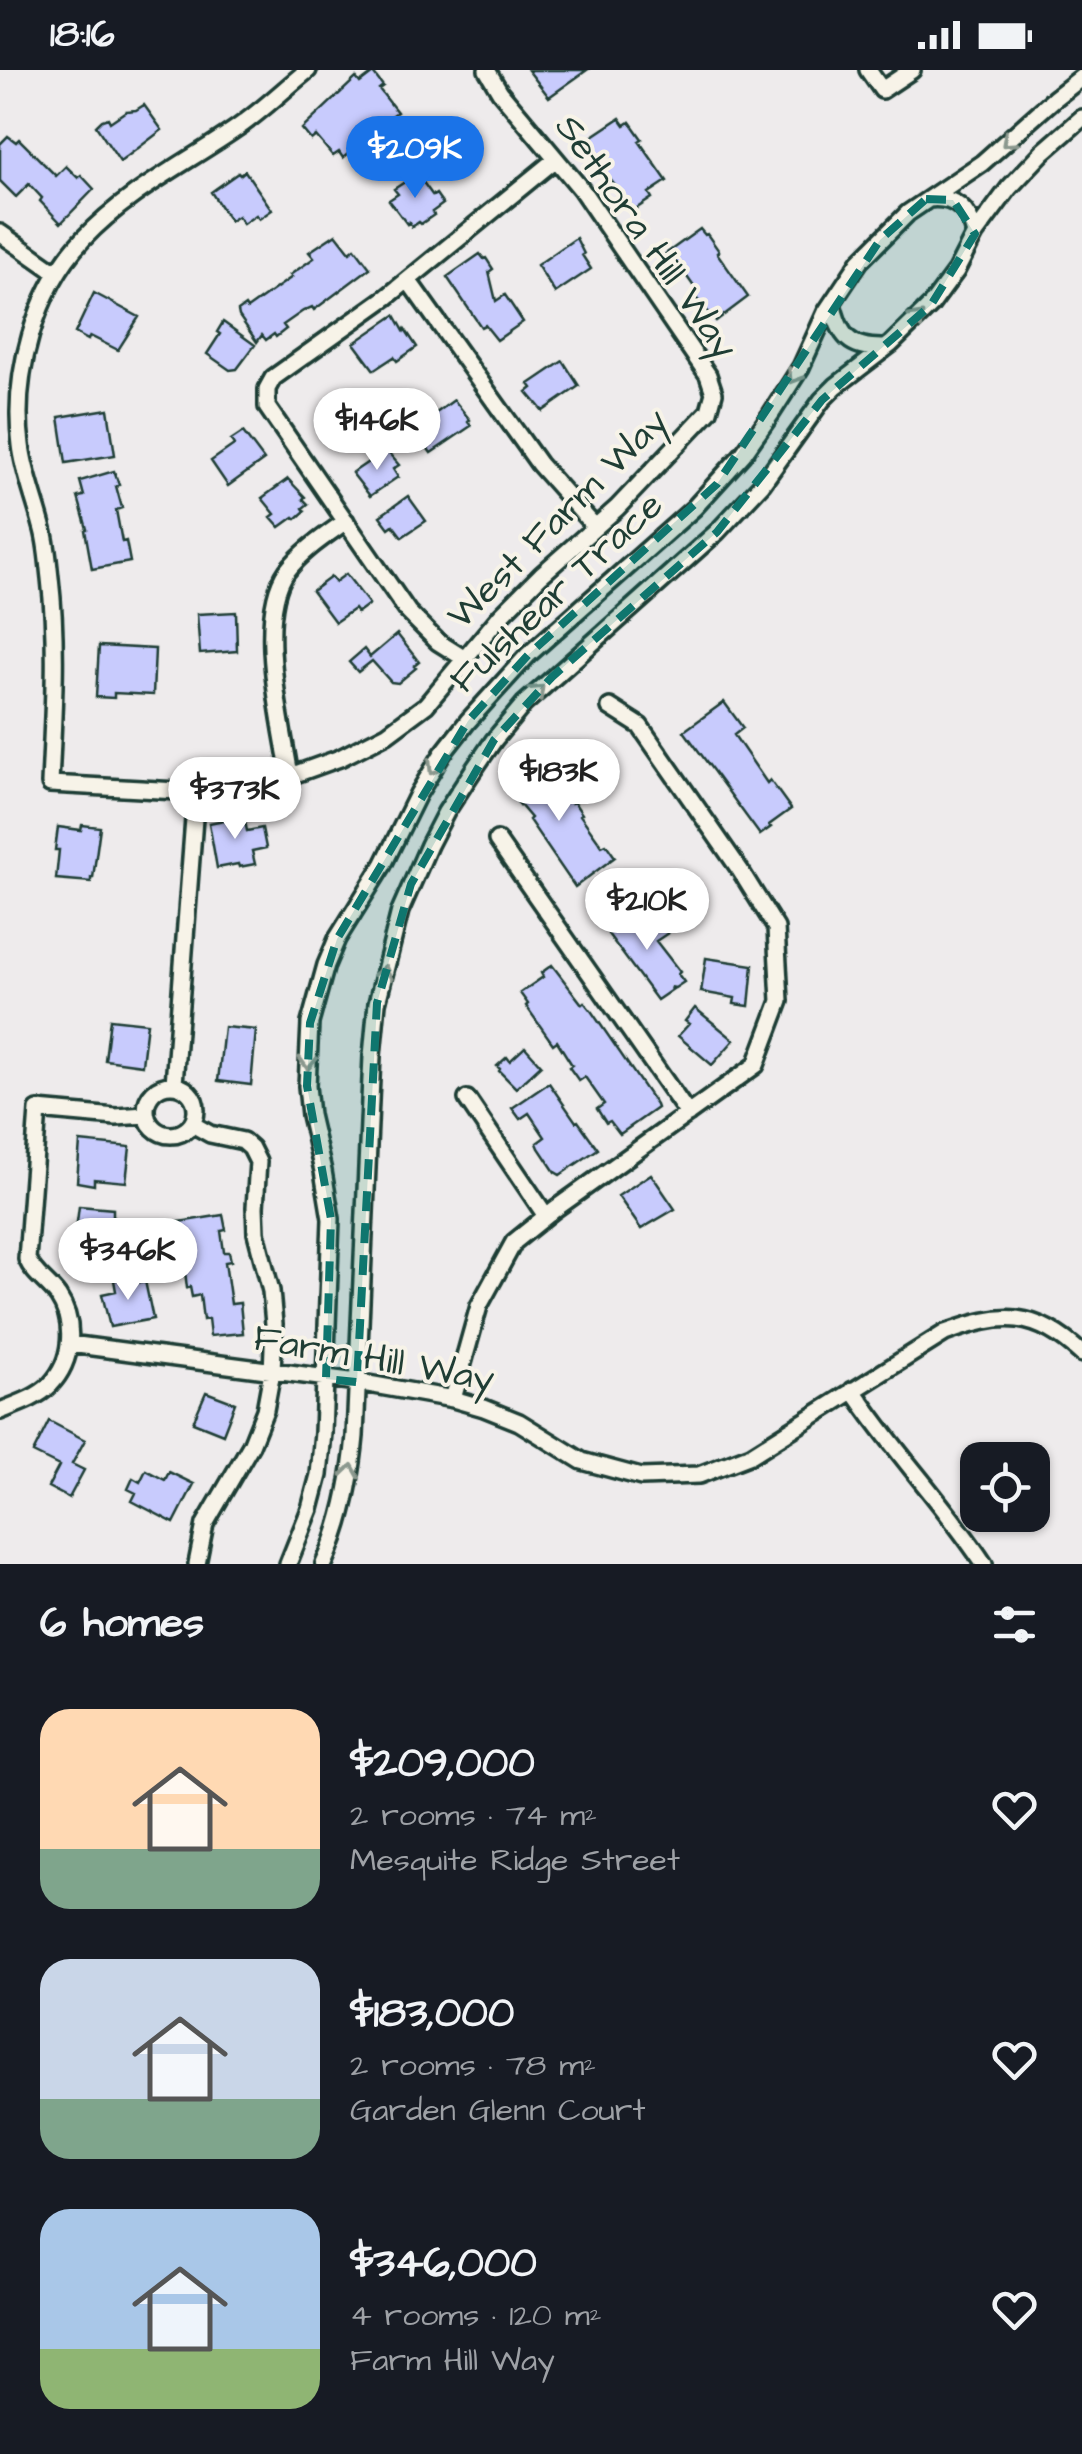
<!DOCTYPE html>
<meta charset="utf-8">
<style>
:root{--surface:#171b24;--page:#20242c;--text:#f1f3f6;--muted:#9ea1a6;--accent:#1a73e8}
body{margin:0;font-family:"Architects Daughter",sans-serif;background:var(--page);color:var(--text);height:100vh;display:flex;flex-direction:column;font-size:38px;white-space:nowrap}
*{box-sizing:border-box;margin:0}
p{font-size:32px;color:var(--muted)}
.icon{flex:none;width:55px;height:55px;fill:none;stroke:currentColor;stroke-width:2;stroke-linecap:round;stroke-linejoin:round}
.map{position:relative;height:1494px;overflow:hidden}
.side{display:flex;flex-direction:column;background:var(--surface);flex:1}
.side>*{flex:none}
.fabs{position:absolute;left:960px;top:1372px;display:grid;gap:20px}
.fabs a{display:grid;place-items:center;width:90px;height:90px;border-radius:20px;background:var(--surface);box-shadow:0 2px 8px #0004;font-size:50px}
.price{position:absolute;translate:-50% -85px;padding:0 22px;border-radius:35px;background:#fff;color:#222;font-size:32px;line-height:65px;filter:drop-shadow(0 2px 5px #0008)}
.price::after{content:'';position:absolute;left:50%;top:60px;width:30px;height:22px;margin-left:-15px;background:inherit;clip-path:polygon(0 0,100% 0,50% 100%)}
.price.on{background:var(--accent);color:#fff}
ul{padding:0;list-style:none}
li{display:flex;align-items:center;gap:30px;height:250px;padding:0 40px}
li span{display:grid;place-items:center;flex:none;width:280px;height:200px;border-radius:30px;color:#555}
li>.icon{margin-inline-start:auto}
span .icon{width:120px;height:120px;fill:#fffc;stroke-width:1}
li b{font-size:42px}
h2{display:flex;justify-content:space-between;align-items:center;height:120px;padding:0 40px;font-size:42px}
.status{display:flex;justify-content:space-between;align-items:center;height:70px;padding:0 50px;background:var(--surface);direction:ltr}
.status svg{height:28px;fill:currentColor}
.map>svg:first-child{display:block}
.building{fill:#c8cbfd;stroke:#1f3d34;stroke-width:2.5}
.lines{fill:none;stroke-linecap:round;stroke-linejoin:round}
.minor-casing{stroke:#1f3d34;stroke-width:22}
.minor{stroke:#f7f3e8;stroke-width:15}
.oneway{stroke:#8b988e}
.marked{fill:#0f766e;fill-opacity:0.2;stroke:#0f766e;stroke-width:8;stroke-dasharray:20 12;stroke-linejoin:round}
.labels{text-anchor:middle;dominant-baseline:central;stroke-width:8;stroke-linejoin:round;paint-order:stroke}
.street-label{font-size:38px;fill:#1f3d34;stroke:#f7f3e8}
</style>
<div class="status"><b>18:16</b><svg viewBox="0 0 49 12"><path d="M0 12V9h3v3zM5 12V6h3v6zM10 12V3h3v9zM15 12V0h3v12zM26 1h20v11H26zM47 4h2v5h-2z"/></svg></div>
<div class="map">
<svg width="1082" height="1494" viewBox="0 0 1082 1494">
<rect width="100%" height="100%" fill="#eeebec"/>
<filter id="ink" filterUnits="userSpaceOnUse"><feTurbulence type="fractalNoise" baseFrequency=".01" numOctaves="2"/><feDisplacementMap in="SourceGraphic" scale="20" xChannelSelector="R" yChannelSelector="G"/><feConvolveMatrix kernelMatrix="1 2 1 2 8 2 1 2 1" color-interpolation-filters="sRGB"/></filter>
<g filter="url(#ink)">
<path class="building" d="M528 0H587L549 27Z
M373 3 383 16 379 19 397 42 352 76 354 79 343 88 339 82 333 86 316 66 311 70 302 59 356 8 360 13Z
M144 35 162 60 120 92 96 56 102 50 108 48 110 52 126 41 136 40Z
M620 48 625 55 630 52 642 69 639 71 667 111 649 123 652 128 634 140 601 98 591 83 593 82 587 70Z
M8 66 16 72 19 69 56 106 66 96 78 108 81 105 94 119 61 153 40 131 42 128 29 114 16 127 0 111V74Z
M245 101 272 140 259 149 256 145 243 154 238 146 230 151 211 122 238 103 240 105Z
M417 104 433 126 436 124 443 134 432 142 434 145 421 154 419 152 412 157 409 152 407 154 389 130 398 124 394 119Z
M700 159 705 165 707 164 719 181 717 183 748 227 716 251 697 229 694 223 697 221 683 201 674 190 670 193 664 185Z
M336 164 350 182 355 178 370 198 314 240 312 237 303 241 283 255 286 259 276 267 274 264 266 270 262 265 257 272 239 246 238 241 245 236 247 239 292 207 290 205 314 188 309 182Z
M576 168 584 184 582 185 591 199 555 223 537 195Z
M480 184 484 189 486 188 493 199 489 202 496 231 505 225 523 252 497 270 485 255 481 257 447 207Z
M94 223 139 247 118 280 90 266 88 270 75 263Z
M395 245 404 261 405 259 417 277 397 291 394 287 374 300 354 273Z
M223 252 255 275 237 299 230 300 207 284 220 264 217 262Z
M563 291 579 316 543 341 527 322 532 318 529 314Z
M454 330 470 350 468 352 471 356 431 383 419 366 423 364 420 359 421 354Z
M108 339 115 385 66 393 59 347Z
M243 362 264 390 228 416 211 391 234 375 231 370Z
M386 380 399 395 393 399 398 407 370 426 352 403Z
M114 401 119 415 116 416 122 438 116 440 122 472 126 471 130 492 92 499 85 460 87 459 78 427 84 426 80 411Z
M288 409 305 427 303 429 308 434 303 438 305 441 296 449 294 447 280 457 271 447 275 444 262 428Z
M408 426 426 451 402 467 393 455 389 458 380 446Z
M346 504 369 534 357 543 354 539 335 552 312 521 331 507 335 512Z
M236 542 237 581 200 584 197 544Z
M397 564 419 592 414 596 416 598 398 613 391 612 372 591 358 602 349 592 364 579 370 587Z
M99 576 155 579 153 625 114 623V628L96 627Z
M724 632 743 658 734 665 767 713 770 710 791 739 769 755 771 757 760 765 684 661Z
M528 692 565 724 571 733 574 732 582 744 580 745 602 776 606 774 615 787 575 817 529 750 531 748 503 715Z
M244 746 247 761 262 758 266 778 252 781 255 794 239 797 238 794 217 798 209 753Z
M82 755 100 757 93 808H91V812L56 809 59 780H55L58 757 81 760Z
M641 839 653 855 659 851 668 863 656 871 680 902 678 904 684 912 675 918 670 917 673 919 657 930 608 864Z
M706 888 753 895 749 936 734 934 735 928 701 922Z
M552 895 582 934 584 932 592 942 656 1035 657 1038 620 1064 610 1051 606 1053 597 1039 604 1034 585 1007 579 1011 569 997 572 995 557 971 553 974 526 936 528 934 520 923 543 907 541 903Z
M695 938 734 970 712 995 678 966 689 954 685 951Z
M110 949 147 953 142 995 105 990Z
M224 957 256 960 251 1015 218 1011Z
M525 977 541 995 516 1018 499 1001 500 999 497 996 507 987 510 991Z
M549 1013 576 1052 578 1051 598 1079 560 1105 555 1102 539 1078 537 1073 545 1067 529 1043 520 1049 512 1038Z
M80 1072 130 1077 126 1112 94 1109V1115L77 1112Z
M651 1104 675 1139 641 1159 618 1126Z
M79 1136 113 1139V1149H118L116 1168H111L109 1184 73 1183Z
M223 1145 226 1160 221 1161 224 1182H229L231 1191 225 1192 231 1234 240 1233 243 1263 210 1266 208 1249 203 1250 200 1225 192 1227 190 1217 187 1218 179 1152Z
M130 1207 131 1214 145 1211 153 1249 110 1257 102 1224 116 1221 114 1210Z
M206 1322 235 1333 223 1364 193 1352Z
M49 1351 85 1370 72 1394 84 1400 69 1428 48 1417 59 1396 33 1383Z
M146 1400 165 1410 169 1402 194 1414 174 1453 132 1431 136 1423 128 1419 133 1408 140 1412Z"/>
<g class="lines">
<defs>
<path id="minor" d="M308 0C284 19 262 41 237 58 185 94 127 122 83 169 35 220 12 306 21 375 24 402 35 429 42 456 47 472 48 491 50 508 58 577 53 645 50 714L196 722 245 716 290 706 340 688 387 664 426 635 501 545 541 505 617 438 709 341 714 323 708 305 581 119 500 22 487 0
M868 0 882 20 912 0
M929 129C955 126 969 140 975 164
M0 163 57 203
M408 210 539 394 595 457
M832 233C840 267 849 279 885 278
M465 589 438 572 408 542 267 337V319L273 308 387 227 556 89
M290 706C282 653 255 546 287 501 303 480 325 466 346 451
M497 770 688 1044
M174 1014 196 722
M146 1040a25 25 0 1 1 50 0a25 25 0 1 1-50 0Z
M467 1029 546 1146
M192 1054 210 1064 243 1071 251 1078 258 1092 255 1137 256 1163 271 1221 274 1254 272 1302 265 1340 251 1375 205 1454 197 1494
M70 1274 357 1312 453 1329 484 1338 519 1352 582 1391 641 1407 699 1405 751 1385 945 1263C1003 1242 1035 1240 1082 1284
M853 1320C893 1381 944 1433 984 1494
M453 1329 479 1236 514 1172 555 1139 756 995 780 931 776 858 740 800 640 656 610 637
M0 1341C17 1334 37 1328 50 1315 73 1291 76 1253 58 1226 48 1212 34 1205 27 1189L38 1040 116 1047 146 1045
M288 1494 310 1439 319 1405 323 1363 331 1149 323 1101 310 1045 307 1016 310 953 326 895 337 869 383 795 418 724 443 683 468 651 528 585 694 438 743 384 771 344 801 297 826 242 860 191 908 143 982 93 1054 29 1082 7
M324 1494C343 1453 351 1410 355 1366L372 986 377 933 400 841 429 775 446 742 472 702 494 670 524 634 717 462 762 414 822 330 836 316 891 274 931 235 956 201 975 164 1009 118 1043 82 1082 48"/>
</defs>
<use href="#minor" class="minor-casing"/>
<use href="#minor" class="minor"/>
</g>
<defs><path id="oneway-chevron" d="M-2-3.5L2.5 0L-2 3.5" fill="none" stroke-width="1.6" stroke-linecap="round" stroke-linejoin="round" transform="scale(2.5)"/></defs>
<g class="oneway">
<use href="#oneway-chevron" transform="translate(1008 71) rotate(138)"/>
<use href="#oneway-chevron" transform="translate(918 248) rotate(-46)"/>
<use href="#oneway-chevron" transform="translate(794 307) rotate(122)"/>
<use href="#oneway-chevron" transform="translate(538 621) rotate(-44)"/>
<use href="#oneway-chevron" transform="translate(434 698) rotate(122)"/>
<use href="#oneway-chevron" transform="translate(384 902) rotate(-77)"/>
<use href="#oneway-chevron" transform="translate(308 993) rotate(92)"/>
<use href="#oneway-chevron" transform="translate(351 1401) rotate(-82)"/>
</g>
</g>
<path class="marked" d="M926 129 953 130 975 164 931 235 822 330 717 462 552 607 494 670 411 814 377 933 357 1312 326 1309 331 1149 307 1016 310 953 337 869 468 651 528 585 717 414 880 170Z"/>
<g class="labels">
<g class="street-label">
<text transform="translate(646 167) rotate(55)">Sethora Hill Way</text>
<text transform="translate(558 449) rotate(-45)">West Farm Way</text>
<text transform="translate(557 523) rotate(-43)">Fulshear Trace</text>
<text transform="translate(374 1289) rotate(10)">Farm Hill Way</text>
</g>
</g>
</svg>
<div class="fabs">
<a><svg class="icon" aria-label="locate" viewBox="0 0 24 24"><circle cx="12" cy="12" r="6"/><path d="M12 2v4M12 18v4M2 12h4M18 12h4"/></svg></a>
</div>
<b class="price on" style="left:415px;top:131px">$209K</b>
<b class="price" style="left:377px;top:403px">$146K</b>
<b class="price" style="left:559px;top:754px">$183K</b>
<b class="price" style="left:235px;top:772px">$373K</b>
<b class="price" style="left:647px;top:883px">$210K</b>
<b class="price" style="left:128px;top:1233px">$346K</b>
</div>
<section class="side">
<h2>6 homes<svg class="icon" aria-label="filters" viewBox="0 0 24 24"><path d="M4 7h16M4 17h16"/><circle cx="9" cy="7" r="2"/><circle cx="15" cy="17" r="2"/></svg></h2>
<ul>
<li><span style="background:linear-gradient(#ffd9b3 70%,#7fa58c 0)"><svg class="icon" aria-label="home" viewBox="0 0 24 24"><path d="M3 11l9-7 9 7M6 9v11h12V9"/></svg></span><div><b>$209,000</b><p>2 rooms · 74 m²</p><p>Mesquite Ridge Street</p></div><svg class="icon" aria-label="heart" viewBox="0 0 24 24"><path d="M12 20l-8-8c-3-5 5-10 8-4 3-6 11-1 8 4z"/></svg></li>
<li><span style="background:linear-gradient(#c9d6e8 70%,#7fa58c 0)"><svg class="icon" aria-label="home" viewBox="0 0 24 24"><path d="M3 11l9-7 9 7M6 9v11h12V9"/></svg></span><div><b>$183,000</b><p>2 rooms · 78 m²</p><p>Garden Glenn Court</p></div><svg class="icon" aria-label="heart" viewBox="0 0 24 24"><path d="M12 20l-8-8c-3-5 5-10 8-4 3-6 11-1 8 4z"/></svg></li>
<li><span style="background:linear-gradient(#a9c7e8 70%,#8fb573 0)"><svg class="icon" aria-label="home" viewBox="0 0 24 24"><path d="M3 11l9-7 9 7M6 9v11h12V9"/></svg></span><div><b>$346,000</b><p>4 rooms · 120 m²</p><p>Farm Hill Way</p></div><svg class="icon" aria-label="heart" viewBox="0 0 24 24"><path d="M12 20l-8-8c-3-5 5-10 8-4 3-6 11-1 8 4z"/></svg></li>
</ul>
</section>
